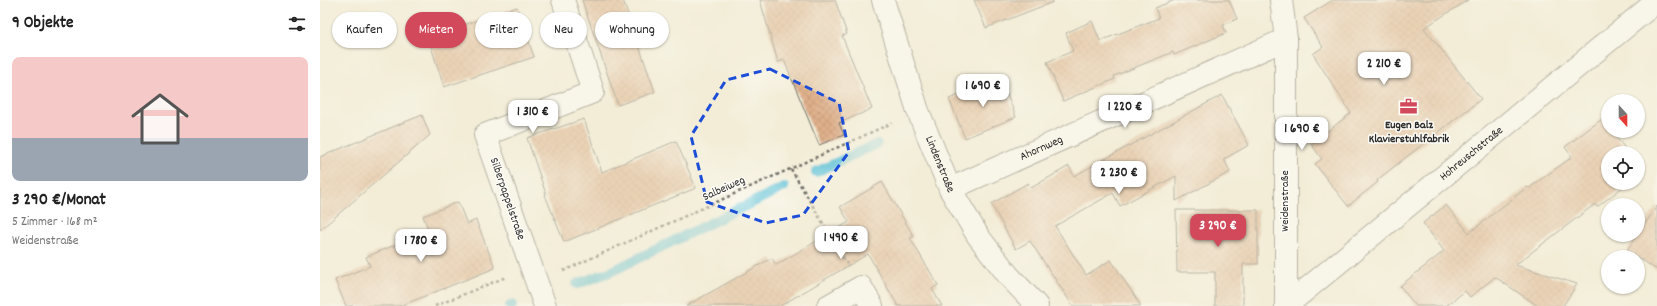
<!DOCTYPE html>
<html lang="de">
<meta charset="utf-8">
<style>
:root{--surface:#fff;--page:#f2f2f2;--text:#222;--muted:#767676;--line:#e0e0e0;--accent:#d1495b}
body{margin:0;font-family:Dekko,sans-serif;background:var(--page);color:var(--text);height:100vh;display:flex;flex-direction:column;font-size:15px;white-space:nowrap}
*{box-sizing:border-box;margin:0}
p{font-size:13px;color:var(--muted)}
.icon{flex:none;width:22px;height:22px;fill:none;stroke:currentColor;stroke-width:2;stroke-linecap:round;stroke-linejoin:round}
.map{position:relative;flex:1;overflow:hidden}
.sheet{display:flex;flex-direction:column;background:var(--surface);width:320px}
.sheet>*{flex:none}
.hud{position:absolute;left:12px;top:12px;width:380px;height:36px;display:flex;gap:8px}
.needle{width:26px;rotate:159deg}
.tools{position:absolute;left:1281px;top:94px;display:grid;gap:8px}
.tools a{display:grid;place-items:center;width:44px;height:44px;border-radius:50%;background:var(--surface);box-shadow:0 1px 3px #0004;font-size:20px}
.price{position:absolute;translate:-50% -34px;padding:0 9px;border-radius:8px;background:#fff;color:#222;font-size:13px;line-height:26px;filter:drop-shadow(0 1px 2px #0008)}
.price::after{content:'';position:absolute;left:50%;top:24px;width:12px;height:9px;margin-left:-6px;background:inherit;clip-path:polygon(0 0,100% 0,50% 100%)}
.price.on{background:var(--accent);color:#fff}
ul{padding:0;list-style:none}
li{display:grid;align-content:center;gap:8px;height:212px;padding:0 12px}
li+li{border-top:1px solid var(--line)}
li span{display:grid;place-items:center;height:124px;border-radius:8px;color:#555}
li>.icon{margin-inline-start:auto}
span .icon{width:72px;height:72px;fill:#fffc;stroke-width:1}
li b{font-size:17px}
h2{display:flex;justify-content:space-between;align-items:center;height:48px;padding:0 12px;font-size:17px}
.tag{padding:0 14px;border-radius:18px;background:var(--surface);box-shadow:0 1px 3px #0004;font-size:14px;line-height:36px}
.tag.on{background:var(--accent);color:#fff}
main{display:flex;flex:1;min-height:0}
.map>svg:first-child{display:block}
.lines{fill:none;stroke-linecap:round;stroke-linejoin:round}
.stream{stroke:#56bed3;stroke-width:10}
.building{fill:url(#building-cross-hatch)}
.minor-casing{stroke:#716f67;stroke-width:24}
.path{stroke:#716f67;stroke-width:2.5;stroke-dasharray:3 3;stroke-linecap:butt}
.minor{stroke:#fff;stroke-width:22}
.marked{fill:none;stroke:#1d4ed8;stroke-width:3;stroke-dasharray:8 5;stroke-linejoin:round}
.labels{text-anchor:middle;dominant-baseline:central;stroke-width:3;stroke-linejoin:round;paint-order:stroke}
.poi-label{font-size:12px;font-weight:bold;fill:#2b2b2b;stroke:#fdfcf7}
.street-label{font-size:12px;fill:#2b2b2b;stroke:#fdfcf7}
</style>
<main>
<section class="sheet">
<h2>9 Objekte<svg class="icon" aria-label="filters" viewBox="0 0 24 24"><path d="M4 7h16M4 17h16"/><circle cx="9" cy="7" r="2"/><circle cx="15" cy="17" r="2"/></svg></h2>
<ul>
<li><span style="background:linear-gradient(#f6c9c9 65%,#9aa5b1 0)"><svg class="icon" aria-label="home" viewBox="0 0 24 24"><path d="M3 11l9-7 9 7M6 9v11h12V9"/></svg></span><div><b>3 290 €/Monat</b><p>5 Zimmer · 168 m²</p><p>Weidenstraße</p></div></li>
</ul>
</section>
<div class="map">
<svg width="1337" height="306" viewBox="0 0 1337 306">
<defs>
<pattern id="building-cross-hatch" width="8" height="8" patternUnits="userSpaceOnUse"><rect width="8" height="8" fill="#e0b18b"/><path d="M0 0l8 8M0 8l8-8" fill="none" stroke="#c09878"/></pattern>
</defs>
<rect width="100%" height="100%" fill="#fdfcf7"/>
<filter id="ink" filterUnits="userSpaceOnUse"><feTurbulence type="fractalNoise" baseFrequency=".025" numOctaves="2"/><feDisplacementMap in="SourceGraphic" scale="8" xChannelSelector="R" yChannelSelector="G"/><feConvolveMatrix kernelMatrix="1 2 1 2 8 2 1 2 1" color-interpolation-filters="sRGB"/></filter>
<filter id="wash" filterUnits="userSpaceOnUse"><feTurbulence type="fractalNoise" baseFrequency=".012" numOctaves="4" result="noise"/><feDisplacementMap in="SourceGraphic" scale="16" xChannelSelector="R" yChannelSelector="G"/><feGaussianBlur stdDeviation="0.9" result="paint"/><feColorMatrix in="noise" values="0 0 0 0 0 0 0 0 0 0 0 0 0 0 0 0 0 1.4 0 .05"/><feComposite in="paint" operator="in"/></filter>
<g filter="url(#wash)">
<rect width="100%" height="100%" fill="#f3edd7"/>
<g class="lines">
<path class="stream" d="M496 172 557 144
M257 284 290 272 464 187
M190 306 192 305"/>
</g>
<g id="blocks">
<path class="building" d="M262 0H303L335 92 298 105Z
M440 0H515L527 34 522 36 552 109 519 123 524 135 499 145 464 60 458 62Z
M654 0H732L733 2 666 28Z
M855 0H909L917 19 903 25 906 33 854 55 853 52 794 76 795 79 743 101 727 62 753 51 746 33 772 21 780 41 839 18 835 8Z
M1013 0H1148L1104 28 1161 99 1057 180 1058 182 1028 206 995 164 1002 159 991 144 1031 113 993 54 1003 47 984 18Z
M197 7 214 57 124 87 108 37Z
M681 78 696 117 645 138 629 99Z
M902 95 929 145 904 159 910 172 856 201V176L800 206 793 193 735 226 766 275 791 260 821 306H753L710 241 696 249 671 204 708 183 711 188 749 166 754 176Z
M102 115 110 135 0 230V157Z
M264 119 282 172 356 141 376 188 244 242 225 195 226 194 207 138Z
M1282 119 1288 127V131H1291L1309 153H1288V183H1308L1277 207 1275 204 1195 265 1257 284 1243 306H1218L1175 277 1150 297 1145 291 1126 306H1096L1080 286 1124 251 1103 223 1126 205 1149 233 1207 187 1209 188 1252 157 1245 147Z
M562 182 594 237 590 238 618 285 612 289 622 306H578L548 254 460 306H366L452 258 456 265 529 222 520 207Z
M138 202 147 224 156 220 175 268 80 306H26L15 280 50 266 46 257 109 231 103 216Z
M1337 206V270L1307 250Z
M856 210H938V264H923V306H895V272H857Z"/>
</g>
</g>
<g filter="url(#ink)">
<use href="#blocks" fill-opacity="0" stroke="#716f67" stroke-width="1"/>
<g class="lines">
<defs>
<g id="minor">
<path id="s1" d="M563 0 598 111 630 189 658 236 688 275 717 306"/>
<path d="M961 0 966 39V306"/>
<path id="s2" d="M630 189 966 39"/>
<path d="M225 306 165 135 273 92 243 0"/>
<path d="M508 306 541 287 552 306"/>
<path id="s3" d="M966 306 1337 1"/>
</g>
</defs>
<use href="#minor" class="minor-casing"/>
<path class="path" d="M471 169 527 264
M243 271 572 123
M115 306 186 277"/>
<use href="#minor" class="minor"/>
</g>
</g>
<path d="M0 0H1337V306H0ZM450 69 519 103 529 152 483 215 446 223 387 202 371 136 406 80Z" fill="#f3edd7" fill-opacity=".55" fill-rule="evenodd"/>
<path class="marked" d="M450 69 519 103 529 152 483 215 446 223 387 202 371 136 406 80Z"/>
<defs>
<symbol id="office-bare" viewBox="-9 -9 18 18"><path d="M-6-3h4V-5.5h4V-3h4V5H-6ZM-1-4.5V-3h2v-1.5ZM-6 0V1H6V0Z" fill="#d1495b" stroke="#fdfcf7" stroke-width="2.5" paint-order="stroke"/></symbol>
</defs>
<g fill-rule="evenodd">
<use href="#office-bare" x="1076" y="94" width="25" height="25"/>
</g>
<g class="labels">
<g class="poi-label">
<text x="1089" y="125">Eugen Balz<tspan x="1089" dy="14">Klavierstuhlfabrik</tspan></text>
</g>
<g class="street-label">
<text stroke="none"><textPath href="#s2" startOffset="100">Ahornweg</textPath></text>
<text stroke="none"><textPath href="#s3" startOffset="240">Hohreuschstraße</textPath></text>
<text stroke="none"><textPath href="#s1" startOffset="174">Lindenstraße</textPath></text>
<text transform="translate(404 189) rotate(-24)">Salbeiweg</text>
<text transform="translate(187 199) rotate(71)">Silberpappelstraße</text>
<text transform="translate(965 201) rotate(-90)">Weidenstraße</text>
</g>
</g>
</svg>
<div class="tools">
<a><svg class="needle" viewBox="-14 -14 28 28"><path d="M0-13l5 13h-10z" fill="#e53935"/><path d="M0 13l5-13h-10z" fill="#767676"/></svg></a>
<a><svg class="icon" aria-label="locate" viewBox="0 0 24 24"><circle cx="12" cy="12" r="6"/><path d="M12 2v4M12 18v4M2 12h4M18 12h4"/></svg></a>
<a>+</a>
<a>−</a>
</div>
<b class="price" style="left:1064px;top:86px">2 210 €</b>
<b class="price" style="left:663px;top:108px">1 690 €</b>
<b class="price" style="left:805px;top:129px">1 220 €</b>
<b class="price" style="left:213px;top:134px">1 310 €</b>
<b class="price" style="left:982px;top:151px">1 690 €</b>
<b class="price" style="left:799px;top:195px">2 230 €</b>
<b class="price on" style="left:898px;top:248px">3 290 €</b>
<b class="price" style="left:521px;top:260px">1 490 €</b>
<b class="price" style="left:101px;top:263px">1 780 €</b>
<div class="hud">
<a class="tag">Kaufen</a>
<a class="tag on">Mieten</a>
<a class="tag">Filter</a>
<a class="tag">Neu</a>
<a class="tag">Wohnung</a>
</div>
</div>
</main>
